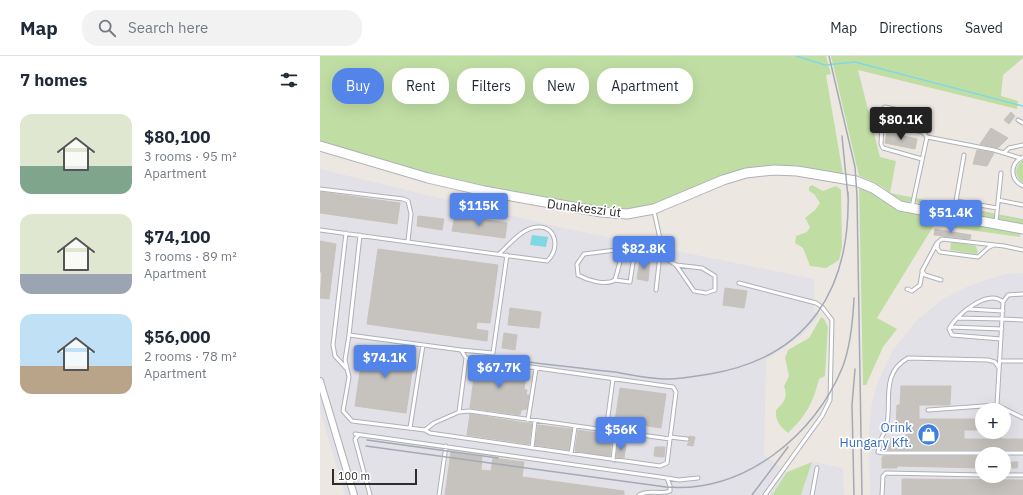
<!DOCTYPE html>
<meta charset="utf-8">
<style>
:root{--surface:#fff;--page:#f2f2f3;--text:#1f2937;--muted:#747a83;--line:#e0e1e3;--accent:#5284ea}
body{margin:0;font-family:"IBM Plex Sans",sans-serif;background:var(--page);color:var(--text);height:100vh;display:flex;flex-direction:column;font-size:15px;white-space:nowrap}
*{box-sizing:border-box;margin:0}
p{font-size:13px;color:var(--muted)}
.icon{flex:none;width:22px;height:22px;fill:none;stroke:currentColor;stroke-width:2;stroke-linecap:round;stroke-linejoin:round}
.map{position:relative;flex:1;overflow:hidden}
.side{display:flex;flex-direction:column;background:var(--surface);width:320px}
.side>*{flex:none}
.hud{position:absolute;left:12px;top:12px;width:380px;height:36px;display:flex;gap:8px}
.buttons{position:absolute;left:655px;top:347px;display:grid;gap:8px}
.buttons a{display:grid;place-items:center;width:36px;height:36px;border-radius:50%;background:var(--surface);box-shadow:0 4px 16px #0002;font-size:20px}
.scale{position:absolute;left:12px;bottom:10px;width:85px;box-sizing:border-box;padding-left:4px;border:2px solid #2d2d2d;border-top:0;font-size:11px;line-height:14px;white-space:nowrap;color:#2d2d2d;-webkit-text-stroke:3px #fff;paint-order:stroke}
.price{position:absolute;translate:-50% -34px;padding:0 9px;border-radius:4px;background:var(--accent);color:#fff;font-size:13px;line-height:26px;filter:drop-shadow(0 1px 2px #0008)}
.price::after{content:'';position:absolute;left:50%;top:24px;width:12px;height:9px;margin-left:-6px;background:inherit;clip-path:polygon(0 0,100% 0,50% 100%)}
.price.on{background:#222;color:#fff}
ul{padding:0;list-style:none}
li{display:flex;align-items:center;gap:12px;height:100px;padding:0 20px}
li span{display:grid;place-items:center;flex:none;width:112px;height:80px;border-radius:12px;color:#555}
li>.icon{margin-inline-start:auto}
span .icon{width:48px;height:48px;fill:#fffc;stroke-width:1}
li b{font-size:17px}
h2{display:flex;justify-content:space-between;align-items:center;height:48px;padding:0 20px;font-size:17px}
.tag{padding:0 14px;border-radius:16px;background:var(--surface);box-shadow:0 4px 16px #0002;font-size:14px;line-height:36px}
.tag.on{background:var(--accent);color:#fff}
header{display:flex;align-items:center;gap:24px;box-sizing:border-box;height:56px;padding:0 20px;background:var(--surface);border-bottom:1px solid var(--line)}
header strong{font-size:19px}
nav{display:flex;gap:22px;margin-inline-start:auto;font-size:14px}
.search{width:280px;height:36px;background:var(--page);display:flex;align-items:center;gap:10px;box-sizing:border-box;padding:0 14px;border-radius:16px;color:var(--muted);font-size:15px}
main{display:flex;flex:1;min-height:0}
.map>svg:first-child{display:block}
.industrial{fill:#e2e1e7;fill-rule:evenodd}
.green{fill:#c0dea4}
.water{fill:#80d8e4}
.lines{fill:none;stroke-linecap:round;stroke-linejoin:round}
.stream{stroke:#80d8e4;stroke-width:1.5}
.building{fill:#c6c2bd;stroke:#c9c2bb}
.lane-casing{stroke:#aeb1b8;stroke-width:5}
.street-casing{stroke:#aeb1b8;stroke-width:8}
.secondary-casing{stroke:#aeb1b8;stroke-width:11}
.path{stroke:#c4c4c4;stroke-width:1;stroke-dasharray:3 2;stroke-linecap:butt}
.lane{stroke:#fff;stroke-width:3}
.street{stroke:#fff;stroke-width:6}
.secondary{stroke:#fff;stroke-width:9}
.rail{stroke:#a4a9b6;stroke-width:1.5}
.labels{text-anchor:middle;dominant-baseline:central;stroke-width:3.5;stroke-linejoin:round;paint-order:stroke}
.street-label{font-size:13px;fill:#2d2d2d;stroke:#fff}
.shop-label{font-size:13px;fill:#366cbe;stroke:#fff;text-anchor:end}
</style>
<header>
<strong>Map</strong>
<div class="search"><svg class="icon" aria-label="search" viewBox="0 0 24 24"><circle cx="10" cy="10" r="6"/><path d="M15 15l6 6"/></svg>Search here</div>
<nav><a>Map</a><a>Directions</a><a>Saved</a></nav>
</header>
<main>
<section class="side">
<h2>7 homes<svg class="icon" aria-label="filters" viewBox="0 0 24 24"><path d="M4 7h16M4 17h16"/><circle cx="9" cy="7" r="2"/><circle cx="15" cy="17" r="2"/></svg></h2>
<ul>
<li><span style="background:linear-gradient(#dfe7d0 65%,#7fa58c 0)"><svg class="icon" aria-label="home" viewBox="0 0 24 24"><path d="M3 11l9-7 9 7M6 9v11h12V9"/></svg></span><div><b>$80,100</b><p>3 rooms · 95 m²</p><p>Apartment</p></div></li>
<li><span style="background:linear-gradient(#dfe7d0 75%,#9aa5b1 0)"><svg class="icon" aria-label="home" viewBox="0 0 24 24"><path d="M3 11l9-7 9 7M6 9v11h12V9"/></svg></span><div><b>$74,100</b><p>3 rooms · 89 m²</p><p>Apartment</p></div></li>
<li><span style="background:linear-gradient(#bfe0f5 65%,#b9a48a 0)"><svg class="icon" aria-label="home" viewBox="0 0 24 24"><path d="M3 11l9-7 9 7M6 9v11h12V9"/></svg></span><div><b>$56,000</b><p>2 rooms · 78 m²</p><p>Apartment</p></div></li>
</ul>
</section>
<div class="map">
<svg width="703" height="439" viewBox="0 0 703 439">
<rect width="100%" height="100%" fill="#ede7e2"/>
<path class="industrial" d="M0 113 243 172 494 223V255L500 259 482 279 446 304 444 399 467 416 452 439H25L0 354Z
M703 217V439H550L549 373 551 351 557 328 573 294 597 264 623 243 651 229 685 218ZM662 354H684V376H662ZM662 398H684V420H662Z
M492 406 523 412 524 439H481Z"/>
<path class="green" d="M0 0H506L511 18 506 19 523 118 482 112 453 111 333 149 305 153 280 154 166 132 109 118 0 87Z
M511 0H703V2L683 19 681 40 698 45 697 53 538 14 560 101 576 105 570 137 703 163V172L600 151 597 146 590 145 585 149 572 141C568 131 549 124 539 120Z
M703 104V127C694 121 694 110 703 104Z
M492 129 503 135 516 130 521 134 522 191 519 204 506 212 490 210 483 192 475 187 476 180 487 176 490 171 485 162 495 154 500 147 494 138 489 135V131Z
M539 130 591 157 700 177V181L614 169 557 262 577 273 563 291 546 329H543Z
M636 186 656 190 658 197 656 198 630 194 631 187Z
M501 261 504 263 508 271 505 320 499 323C493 347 486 360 468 377 460 370 455 365 456 354 464 346 468 342 464 330L469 320 465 302 468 294 489 282Z
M492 406 481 439H452L467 416Z"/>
<path class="water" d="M212 179 228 181 226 191 210 189Z"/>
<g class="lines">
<path class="stream" d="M476 0 505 9 535 6 703 50"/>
</g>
<path class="building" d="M691 56 695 60 689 68 684 64Z
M671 72 688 82 678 92 660 88Z
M567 76 597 83 595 93 565 87Z
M657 94 674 97 667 110 653 108Z
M0 136 80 147 77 168 0 157Z
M135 159 187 167 185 182 132 175Z
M98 160 124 163 122 174 97 170Z
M615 173 651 179 650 183 614 179Z
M0 185 16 188 9 243 0 242 2 216H0Z
M58 193 178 209 170 267 157 266 156 273 168 275 167 285 47 268Z
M320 203 330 205 328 225 317 223Z
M405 232 427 235 424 252 403 249Z
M190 252 221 256 219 272 188 269Z
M184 277 197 279 195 294 182 292Z
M44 289 95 296 86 357 35 350Z
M156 306 207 314 204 333 207 334 206 339H209L207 353 201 354 200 359 150 352Z
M581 330H631L630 349H599V363H658L662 361V374H644V383H669L665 376H678L682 383H703V394H566L567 383H586V374H576L577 349H580Z
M300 332 346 338 341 372 295 365Z
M150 358 212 368 209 388 147 379Z
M218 369 252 373 249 394 215 389Z
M258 374 292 379 290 400 255 395Z
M369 380 375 381 373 390 367 389 370 384Z
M298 387 306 389 304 402 296 401Z
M335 391H345L344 401 334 400Z
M131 396 162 401 161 414 171 415 173 402 204 406 202 421 304 435V439H125Z
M566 400H662V412L577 410V412H562V401Z
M689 406H698L697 412H692V410H689Z
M582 423 703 424V439H582Z"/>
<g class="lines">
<defs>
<path id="lane" d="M698 64 703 67
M562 68 561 88 563 92 602 103
M603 76 607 60 565 51 561 55 562 68 603 76 607 81 674 94 700 102
M684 97 689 92 703 89
M644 99 636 145 677 152
M703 101C690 107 689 123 703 130
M0 133 83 143 88 145 91 158 88 185
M678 144 703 149
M592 151 607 81
M334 155 342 192 337 197 296 194 264 198 257 208 258 219C267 224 285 230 295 224L301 202 310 199 331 202 337 197 356 209 382 212 395 220V234L386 237 374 235 356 209
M676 166 681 117
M0 174 227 205C240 194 237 170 218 171 203 171 189 189 179 198
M617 187 602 215 605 219 621 224
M674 189 669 191 658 201 620 196 617 192 618 186 622 183 684 190 703 194
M295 224 310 226 314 200
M419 227 496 247 502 251 512 264 510 344 502 360 445 439
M587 233 592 235 600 229 602 217
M336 234 340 199
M648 253 683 255
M637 262 682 263 683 246 688 239 703 238
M630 271 682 273
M29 279 141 294 146 302 353 331 356 336 347 407 340 410 110 377 105 374 32 365 23 355 29 321 25 304Z
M29 279 40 179
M681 283 632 279 629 273C636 259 668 232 683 246
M141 294 173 297 187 199
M680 305H703
M26 312 15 300 13 289 26 177
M679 312 675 306 668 304 588 302C559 318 573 349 566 372 566 375 563 378 562 381 560 385 560 391 558 396L563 397H703
M677 349 703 362
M608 354 677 349 682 263 703 264
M139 356 149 355 350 383
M208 364 216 313
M90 372 103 289
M105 374 114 367 139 356 146 302
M286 375 293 323
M35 378 347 422 350 430V435C341 439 328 433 319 439
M39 379 35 383 50 439
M350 381 367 383
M212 392 215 365
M251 398 255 371
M293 404 296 376
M684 419H703
M347 422 359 424 378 422
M119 439 126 390
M492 439 497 412
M562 439 563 420 566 417 662 419"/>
<path id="street" d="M0 325 34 439"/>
<path id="secondary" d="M0 90 108 122 164 135 281 156 307 158 334 153 403 124 426 117 454 114 477 115 536 125 553 132 580 150 703 173"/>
</defs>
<use href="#lane" class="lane-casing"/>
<use href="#street" class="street-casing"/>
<use href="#secondary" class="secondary-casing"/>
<path class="path" d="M598 145 672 158
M681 160 703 164"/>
<use href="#lane" class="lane"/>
<use href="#street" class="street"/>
<use href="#secondary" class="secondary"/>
<path class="rail" d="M509 0 535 111 537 140 542 439
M522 80 528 141
M187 303C223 308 259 312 295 316 312 319 331 323 348 323 363 323 377 320 390 318 489 301 531 233 528 136
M47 384 178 402
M46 390 346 431C424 437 495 380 523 310 530 291 533 263 534 242
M432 439 468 391
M534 439 532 349 535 313"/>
</g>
<defs>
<symbol id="shop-disc" viewBox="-11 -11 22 22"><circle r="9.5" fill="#3f7fe0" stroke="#fff"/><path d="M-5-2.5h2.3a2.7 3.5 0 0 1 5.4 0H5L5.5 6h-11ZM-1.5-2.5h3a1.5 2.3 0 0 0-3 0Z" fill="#fff"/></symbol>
</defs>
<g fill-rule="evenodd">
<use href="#shop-disc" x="596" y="366" width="25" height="25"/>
</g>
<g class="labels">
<g class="street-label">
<text transform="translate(264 152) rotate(7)">Dunakeszi út</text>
</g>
<g class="shop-label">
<text x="592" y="371">Orink<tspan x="592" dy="15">Hungary Kft.</tspan></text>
</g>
</g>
</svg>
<div class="buttons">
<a>+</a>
<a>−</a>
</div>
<div class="scale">100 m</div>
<b class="price on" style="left:581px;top:85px">$80.1K</b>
<b class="price" style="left:159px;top:171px">$115K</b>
<b class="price" style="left:631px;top:178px">$51.4K</b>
<b class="price" style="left:324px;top:214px">$82.8K</b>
<b class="price" style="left:65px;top:323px">$74.1K</b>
<b class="price" style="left:179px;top:333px">$67.7K</b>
<b class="price" style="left:301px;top:395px">$56K</b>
<div class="hud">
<a class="tag on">Buy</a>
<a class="tag">Rent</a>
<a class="tag">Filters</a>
<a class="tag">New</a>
<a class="tag">Apartment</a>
</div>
</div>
</main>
